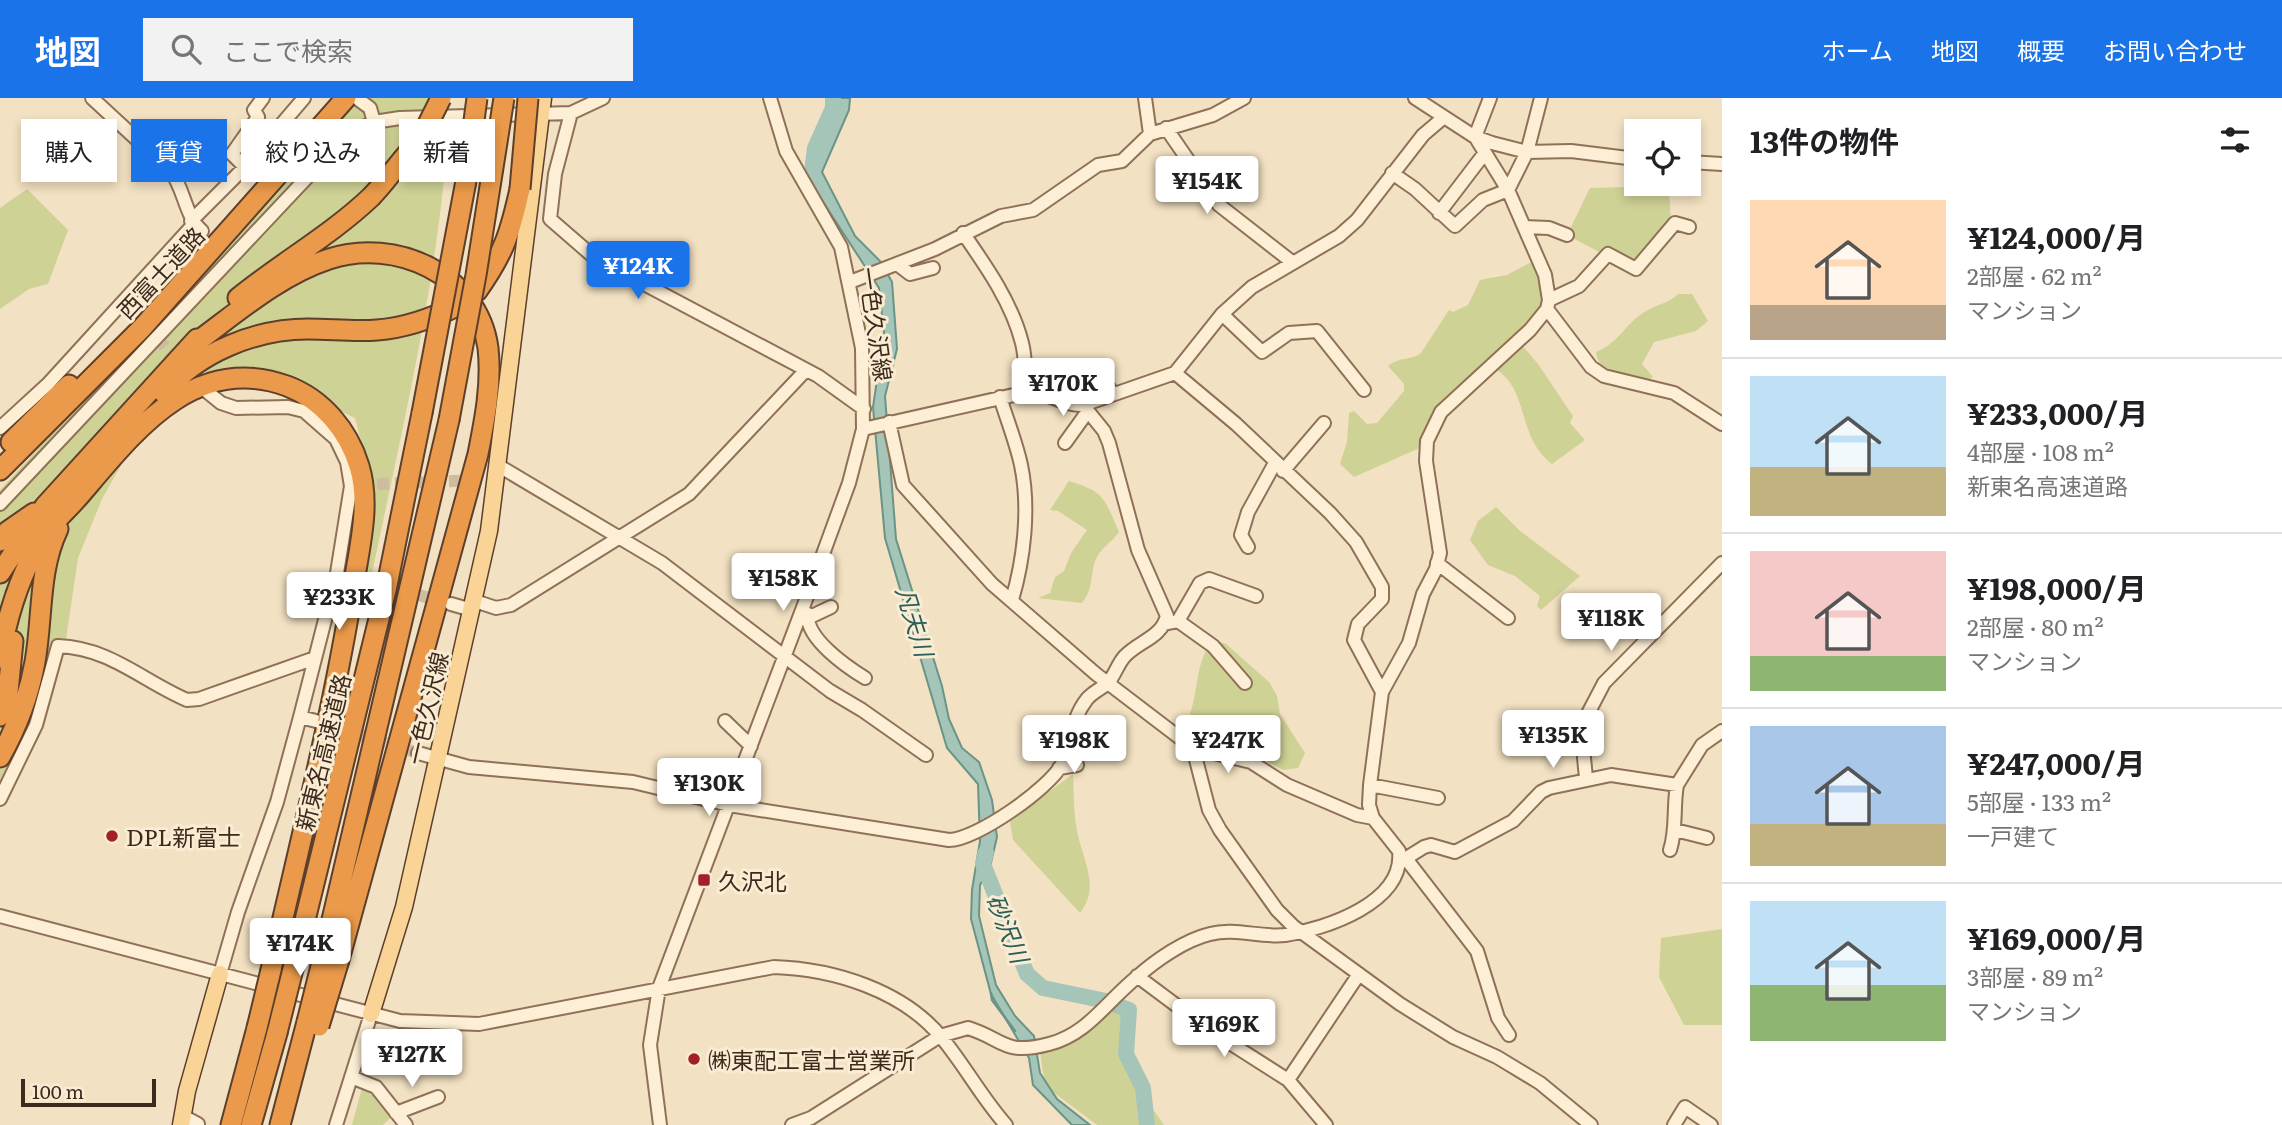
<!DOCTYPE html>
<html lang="ja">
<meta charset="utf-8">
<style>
:root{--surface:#fff;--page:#f2f2f2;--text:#202124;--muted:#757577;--line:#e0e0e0;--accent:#1a73e8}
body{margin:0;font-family:Literata,"Noto Sans JP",serif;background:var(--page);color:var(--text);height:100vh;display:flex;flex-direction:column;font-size:26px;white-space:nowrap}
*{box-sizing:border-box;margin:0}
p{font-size:23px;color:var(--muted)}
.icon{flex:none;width:38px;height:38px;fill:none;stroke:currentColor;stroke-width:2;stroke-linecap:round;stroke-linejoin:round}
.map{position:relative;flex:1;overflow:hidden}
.drawer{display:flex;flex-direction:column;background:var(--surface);width:560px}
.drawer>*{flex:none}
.top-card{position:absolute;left:21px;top:21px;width:665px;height:63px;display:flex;gap:14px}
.buttons{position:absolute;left:1624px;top:21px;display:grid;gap:14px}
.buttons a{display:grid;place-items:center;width:77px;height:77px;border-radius:0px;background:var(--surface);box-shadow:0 4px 10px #0003;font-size:35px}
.scale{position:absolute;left:21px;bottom:18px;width:135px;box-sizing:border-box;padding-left:7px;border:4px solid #3d2a1d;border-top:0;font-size:19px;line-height:24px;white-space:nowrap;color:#3d2a1d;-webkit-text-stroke:5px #f9ecd3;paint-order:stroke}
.price{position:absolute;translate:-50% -60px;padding:0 16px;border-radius:7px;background:#fff;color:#222;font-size:23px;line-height:46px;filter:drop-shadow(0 2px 4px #0008)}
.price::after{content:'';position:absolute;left:50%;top:42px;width:21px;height:16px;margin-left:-10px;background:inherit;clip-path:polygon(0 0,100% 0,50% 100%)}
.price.active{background:var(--accent);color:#fff}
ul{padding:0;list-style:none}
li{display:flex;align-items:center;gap:21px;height:175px;padding:0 28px}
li+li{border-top:2px solid var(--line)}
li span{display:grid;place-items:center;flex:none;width:196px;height:140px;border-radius:0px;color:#555}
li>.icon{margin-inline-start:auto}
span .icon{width:84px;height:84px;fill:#fffc;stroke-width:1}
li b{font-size:30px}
h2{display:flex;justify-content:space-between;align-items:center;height:84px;padding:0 28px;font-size:30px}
.pill{padding:0 24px;border-radius:0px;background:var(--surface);box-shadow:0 4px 10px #0003;font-size:24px;line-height:63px}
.pill.active{background:var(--accent);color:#fff}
header{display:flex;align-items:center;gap:42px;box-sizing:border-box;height:98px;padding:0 35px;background:var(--accent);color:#fff}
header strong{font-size:33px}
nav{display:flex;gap:38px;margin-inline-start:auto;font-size:24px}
.search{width:490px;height:63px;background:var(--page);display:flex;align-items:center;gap:18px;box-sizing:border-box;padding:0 24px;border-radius:0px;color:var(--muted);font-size:26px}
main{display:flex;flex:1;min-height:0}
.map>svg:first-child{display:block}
.green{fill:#cfd295}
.water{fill:#a5c5b9;stroke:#6a9487;stroke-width:2}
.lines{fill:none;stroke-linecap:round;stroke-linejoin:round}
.stream{stroke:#6a9487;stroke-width:2.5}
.river{stroke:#a5c5b9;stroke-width:16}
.minor-tunnel{stroke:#cebca1;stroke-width:12;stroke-dasharray:12 6;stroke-linecap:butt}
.minor-casing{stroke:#8f7157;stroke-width:16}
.major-casing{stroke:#5c3f2c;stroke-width:19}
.highway-casing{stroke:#5c3f2c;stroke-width:23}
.minor{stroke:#fcefd6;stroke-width:12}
.major{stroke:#f9d496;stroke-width:16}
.highway{stroke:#ea9a4a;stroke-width:19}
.highway-bridge-casing{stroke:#5c3f2c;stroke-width:23;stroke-linecap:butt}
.highway-bridge{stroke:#ea9a4a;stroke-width:19}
.poi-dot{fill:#a42029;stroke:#f9ecd3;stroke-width:2.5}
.labels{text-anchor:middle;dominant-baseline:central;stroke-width:6;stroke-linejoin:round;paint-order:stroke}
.street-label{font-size:23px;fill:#3d2a1d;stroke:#f9ecd3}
.poi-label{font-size:23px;fill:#3d2a1d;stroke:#f9ecd3;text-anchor:start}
.water-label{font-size:24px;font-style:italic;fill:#2a5e58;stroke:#f9ecd3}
</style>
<header>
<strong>地図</strong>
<div class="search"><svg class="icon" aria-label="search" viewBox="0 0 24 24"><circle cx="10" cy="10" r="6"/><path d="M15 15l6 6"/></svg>ここで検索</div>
<nav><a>ホーム</a><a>地図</a><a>概要</a><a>お問い合わせ</a></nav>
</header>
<main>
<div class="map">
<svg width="1722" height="1027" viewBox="0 0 1722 1027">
<rect width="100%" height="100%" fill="#f2e1c2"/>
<path class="green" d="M355 0H450C443 162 404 322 371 480L359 477 366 362 355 320 258 275 192 274 135 342 102 401 78 460 65 548 47 606 38 616 0 684V392L273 97Z
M1626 89 1669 92 1671 125 1660 143 1628 169 1567 137 1590 90Z
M27 91 68 132 48 186 29 191 0 211V110Z
M1535 162 1544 176 1546 210 1442 313 1424 348 1354 379 1340 366 1347 344 1349 315 1354 313 1367 326 1377 325 1404 293V286L1388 268C1400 258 1411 263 1421 255L1449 212 1453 214 1468 207 1480 182 1507 177Z
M1678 196H1692L1708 223 1696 233 1654 244 1642 266 1653 279 1648 282C1627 278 1599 278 1596 254 1621 244 1624 225 1648 212 1660 205 1668 206 1678 196Z
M1522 247 1538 266 1573 318 1570 325 1585 342 1552 366C1515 337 1531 292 1494 270Z
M1069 383C1105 394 1104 400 1119 434 1112 444 1101 450 1096 461 1089 478 1095 488 1082 505L1038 500 1050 495 1055 479 1064 473 1071 455 1087 432 1058 413 1050 412Z
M1496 409 1520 433 1580 478 1541 512 1537 508 1540 498 1515 478 1488 467 1470 442 1478 423Z
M1214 542 1226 546 1269 584 1277 598 1280 616 1305 655 1298 670 1283 672 1259 659C1250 634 1220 628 1195 624L1190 616C1199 591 1195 562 1214 542Z
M1073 676C1074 695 1073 718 1078 737 1084 765 1100 789 1080 815L1013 742 1010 723Z
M1722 831V927H1684L1659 879 1661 840Z
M1118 911 1131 921 1122 944 1143 997 1164 1027H1097L1045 988 1040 954Z
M362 990 382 1004 393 1017 383 1027H352Z"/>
<path class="water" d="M834 0H850L849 12 822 74 855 138 881 164 892 184 897 251 885 298 896 441 942 588 949 621 962 650 979 664 992 702 997 739 990 769 980 787 979 818 996 887 1015 918 1034 938 1040 975 1057 1001 1090 1027H1072L1033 987 1029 960 991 896 971 821 972 792 980 743 978 686 947 650 885 440 873 309 884 235 879 190 812 87C804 55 837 31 834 0Z"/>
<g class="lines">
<path class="stream" d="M991 895 992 902 1015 933"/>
<path class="river" d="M812 74 815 50 833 10V0
M986 754 983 766 1027 876 1043 890 1106 903 1129 912 1126 956 1143 990 1147 1027"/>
<path class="minor-tunnel" d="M157 240 181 267
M359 387 477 382
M350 478 444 504
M323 625 418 655"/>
<defs>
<path id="minor" d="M92 0 170 72C185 91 184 117 202 133
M1145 0 1150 36
M1415 0 1475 39 1492 45 1527 54 1571 53 1636 61
M359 2 370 10 374 24
M571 15 555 76 550 121 595 160 818 278 864 311
M1166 30 1219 107 1292 164
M1475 39 1490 0
M1689 64 1722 66
M245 69 232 56 258 19 254 12 263 0
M1392 75 1415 91 1455 128 1483 102 1508 92 1527 54 1541 0
M1439 115 1484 56
M191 123 245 69 304 0
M1524 129 1549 130 1567 137
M963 135C986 168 1012 205 1022 245 1026 260 1025 278 1027 294
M897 166 910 176 933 170
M850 184 935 151 1001 118 1033 112 1098 67 1122 63 1150 36 1213 17 1244 0
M1549 202 1579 188 1608 156 1636 171 1675 125 1689 129
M1547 211 1591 269 1604 278 1674 295 1722 326
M1222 216 1262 254 1289 235 1317 233 1364 292
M1175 275 1236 326 1330 415 1356 444 1382 489V501L1358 526 1354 542 1382 594
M1102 279 1113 296
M205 292 221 305 236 310 288 309 304 313 336 341 347 364 351 388 337 475 300 619 277 704 238 814 220 876
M1000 299C1007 322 1016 344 1021 367 1030 410 1024 461 1012 502
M889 324 903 387 992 486 1096 576 1193 650 1251 664 1287 687 1357 717 1373 720
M0 330 48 286 194 126
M863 331 1027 294C1047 293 1063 308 1083 307L1175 275 1222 216 1252 189 1339 138 1357 122 1423 37 1443 20
M1065 345 1088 313
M499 368 662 465 830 593 862 612 926 657
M1283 373 1324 325
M0 406 347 37 374 24 400 20 571 15 603 0
M1248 449 1241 437 1248 414 1275 365
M1437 465 1508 520
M475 503 496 510 511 507 689 396 806 272
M451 506 472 512
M802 514 812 518 831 509
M808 516C805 540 847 569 865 580
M1178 523 1213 548 1245 585
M1164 526 1178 523 1200 485 1209 481 1256 498
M300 619 316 623
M725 623 751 648
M1193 650 1209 712 1220 732 1277 812 1293 828 1400 906 1453 939 1497 959 1540 985 1591 1027
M418 655 469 669 633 684 729 707 949 742C976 742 1050 690 1062 666 1072 644 1071 621 1087 601 1093 594 1101 591 1108 585 1115 577 1118 565 1125 558 1139 543 1161 540 1167 518L1138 452 1109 345 1104 333 1083 307
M1059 670 1077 667
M1586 680 1581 629 1604 585 1722 465
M1370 687 1438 700
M0 701 36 627 58 548C110 550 141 582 187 602L199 601 315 560
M1675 732 1707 740
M1670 752C1677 731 1673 709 1677 687
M1407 762 1477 853 1498 920 1509 937
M1400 764 1424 749 1431 747 1455 754 1513 723 1541 694 1549 690 1611 677 1677 687 1702 647 1722 633
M0 818 400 923 479 926 774 869C833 871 903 892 942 940 965 968 982 1000 1006 1027
M1137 878 1208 931 1288 982 1326 1027
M351 979 376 989 406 1027
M1288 982 1359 876
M396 1015 438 999
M183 1018 198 1026
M336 1027 371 916
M660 1027 650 947 659 890 819 467 849 385 863 331 862 250 841 149 786 53 770 0
M792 1027 811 1020 940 938 968 930C1004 941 1003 958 1049 946 1088 936 1107 903 1137 879 1156 862 1185 842 1210 836 1235 829 1260 840 1285 837 1325 831 1405 805 1399 753L1373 720 1369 707 1370 687 1382 594 1409 545 1423 496 1436 471 1440 455 1426 363 1427 343 1441 314 1530 232 1547 211 1549 202 1545 177 1508 92 1476 40
M1674 1027 1685 1009 1711 1027"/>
<path id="major" d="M371 916 404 809 489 433 543 0
M181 1027 187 993 220 876"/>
<path id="highway" d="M477 193C504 155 510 136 520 91
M238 200C281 165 331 137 371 99 382 88 392 74 402 62
M190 249C233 218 277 178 329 161 395 139 478 176 488 250 492 286 485 321 478 356L339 862
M164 295C198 254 256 231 308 231 331 231 355 234 377 232 406 230 433 220 459 207
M11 344 69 287
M0 372 142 230 346 0
M0 443 8 433 34 415
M0 475 45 408 197 241
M0 560C6 523 17 487 34 454 44 431 65 415 81 396 134 334 194 254 287 288 322 301 348 332 359 368 371 407 359 451 353 490 332 618 300 745 271 872
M0 618 8 594 13 543
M0 659C17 629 29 598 35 564 43 519 38 473 58 431
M324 856 449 322
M294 867 386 492 422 315
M231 1027 257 930
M251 1027 277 935
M280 1027 307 924"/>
</defs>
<use href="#minor" class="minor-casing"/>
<use href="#major" class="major-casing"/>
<use href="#highway" class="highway-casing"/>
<use href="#minor" class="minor"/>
<use href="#major" class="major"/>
<use href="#highway" class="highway"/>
<defs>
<path id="highway-bridge" d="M402 62 422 38 441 0
M520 91 528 0
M422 315 466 83 477 0
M449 322 476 177 504 0
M307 924 324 856
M319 928 339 862
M257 930 271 872
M277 935 294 867"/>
</defs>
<use href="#highway-bridge" class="highway-bridge-casing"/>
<use href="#highway-bridge" class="highway-bridge"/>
</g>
<g class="poi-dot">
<circle cx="112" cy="738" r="7"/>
<rect x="697" y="775" width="14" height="14" rx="3.5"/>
<circle cx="694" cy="961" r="7"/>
</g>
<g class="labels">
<g class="street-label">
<text transform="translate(160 174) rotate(-47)">西富士道路</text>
<text transform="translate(877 226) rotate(82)">一色久沢線</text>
<text transform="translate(426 610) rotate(-77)">一色久沢線</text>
<text transform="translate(322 654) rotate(-76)">新東名高速道路</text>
</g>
<g class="poi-label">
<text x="126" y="738">DPL新富士</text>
<text x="718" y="782">久沢北</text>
<text x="708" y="961">㈱東配工富士営業所</text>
</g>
<g class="water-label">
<text transform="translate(916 523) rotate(73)">凡夫川</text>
<text transform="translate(1009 830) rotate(68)">砂沢川</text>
</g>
</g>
</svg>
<div class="buttons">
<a><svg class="icon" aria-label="locate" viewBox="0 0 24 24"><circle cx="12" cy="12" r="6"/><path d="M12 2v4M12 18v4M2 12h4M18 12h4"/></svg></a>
</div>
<div class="scale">100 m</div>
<b class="price" style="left:1207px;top:118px">¥154K</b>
<b class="price active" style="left:638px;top:203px">¥124K</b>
<b class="price" style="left:1063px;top:320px">¥170K</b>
<b class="price" style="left:783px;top:515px">¥158K</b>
<b class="price" style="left:339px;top:534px">¥233K</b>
<b class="price" style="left:1611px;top:555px">¥118K</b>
<b class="price" style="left:1553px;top:672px">¥135K</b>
<b class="price" style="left:1074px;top:677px">¥198K</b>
<b class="price" style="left:1228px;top:677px">¥247K</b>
<b class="price" style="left:709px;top:720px">¥130K</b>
<b class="price" style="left:300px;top:880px">¥174K</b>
<b class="price" style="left:1224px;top:961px">¥169K</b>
<b class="price" style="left:412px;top:991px">¥127K</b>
<div class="top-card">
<a class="pill">購入</a>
<a class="pill active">賃貸</a>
<a class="pill">絞り込み</a>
<a class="pill">新着</a>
</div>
</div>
<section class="drawer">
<h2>13件の物件<svg class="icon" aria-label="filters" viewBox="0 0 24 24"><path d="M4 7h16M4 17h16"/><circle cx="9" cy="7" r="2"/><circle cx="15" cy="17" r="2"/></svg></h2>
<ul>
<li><span style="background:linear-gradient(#ffd9b3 75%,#b9a48a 0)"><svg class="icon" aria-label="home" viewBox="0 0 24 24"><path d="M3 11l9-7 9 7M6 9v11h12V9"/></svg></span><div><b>¥124,000/月</b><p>2部屋 · 62 m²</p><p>マンション</p></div></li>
<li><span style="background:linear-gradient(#bfe0f5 65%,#c2b280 0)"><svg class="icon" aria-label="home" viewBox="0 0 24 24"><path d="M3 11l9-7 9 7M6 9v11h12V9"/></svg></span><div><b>¥233,000/月</b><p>4部屋 · 108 m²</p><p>新東名高速道路</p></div></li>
<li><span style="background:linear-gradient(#f6c9c9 75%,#8fb573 0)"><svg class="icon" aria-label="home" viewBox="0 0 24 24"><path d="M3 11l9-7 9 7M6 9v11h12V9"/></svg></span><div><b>¥198,000/月</b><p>2部屋 · 80 m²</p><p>マンション</p></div></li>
<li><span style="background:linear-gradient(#a9c7e8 70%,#c2b280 0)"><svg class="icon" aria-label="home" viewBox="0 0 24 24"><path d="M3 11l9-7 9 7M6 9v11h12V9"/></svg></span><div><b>¥247,000/月</b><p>5部屋 · 133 m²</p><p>一戸建て</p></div></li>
<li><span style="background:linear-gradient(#bfe0f5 60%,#8fb573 0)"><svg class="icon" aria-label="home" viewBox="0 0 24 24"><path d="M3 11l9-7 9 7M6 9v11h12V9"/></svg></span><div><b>¥169,000/月</b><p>3部屋 · 89 m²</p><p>マンション</p></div></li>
</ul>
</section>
</main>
